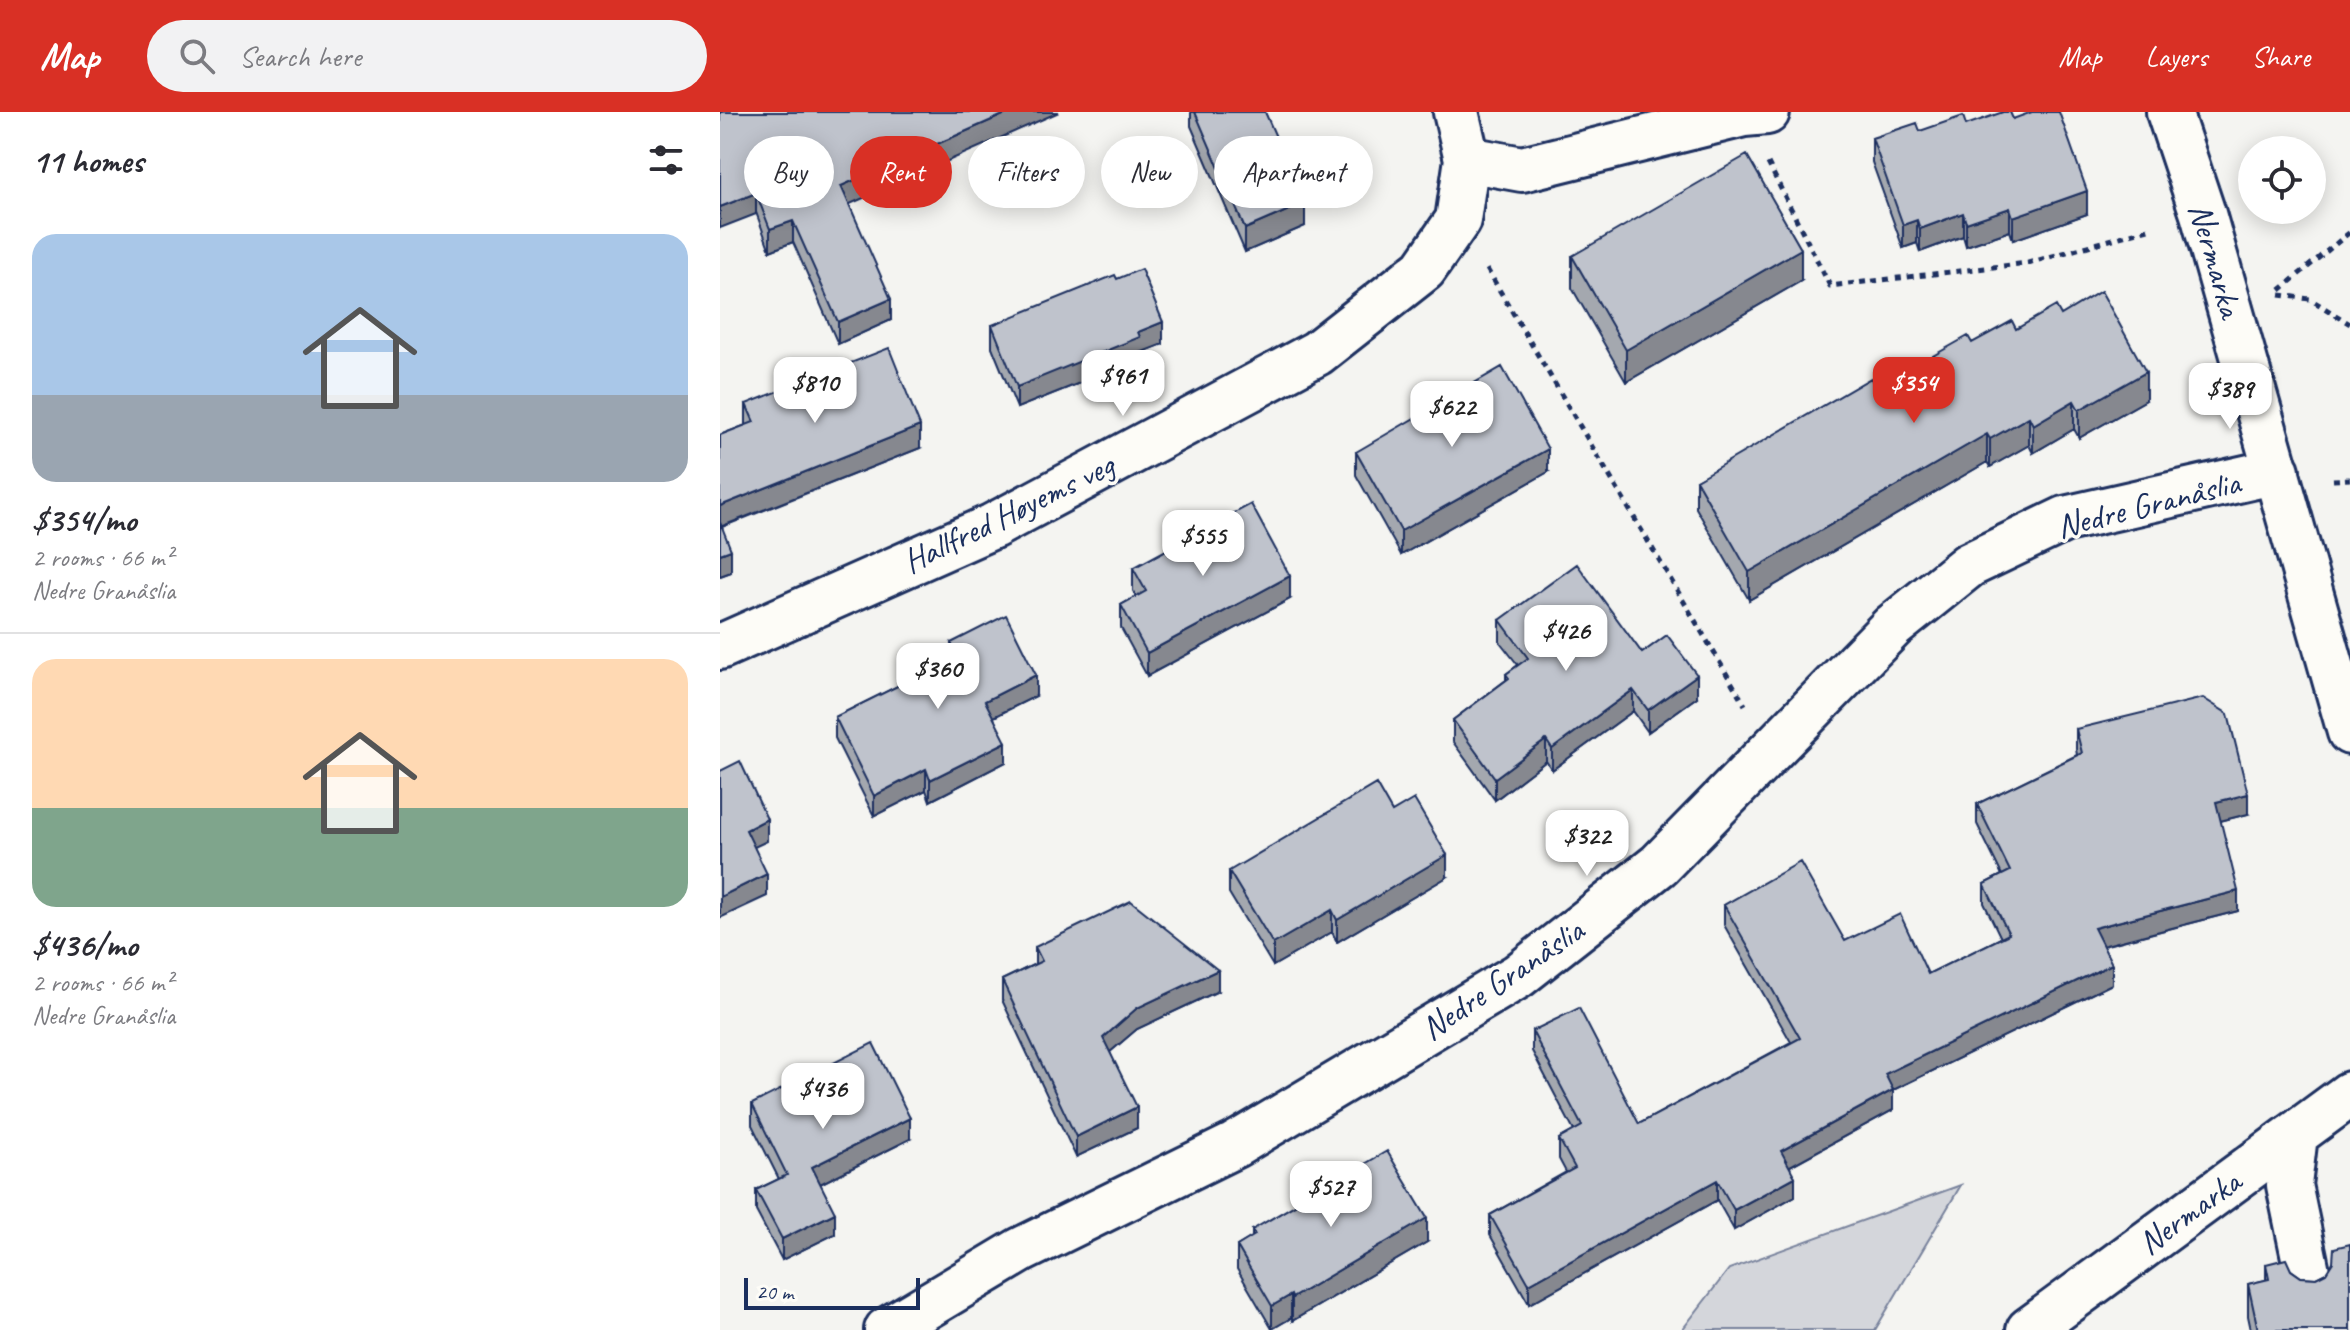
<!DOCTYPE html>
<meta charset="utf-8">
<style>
:root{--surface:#fff;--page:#f2f2f3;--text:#2b2b33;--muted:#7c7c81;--line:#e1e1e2;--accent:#d93025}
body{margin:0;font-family:Caveat,sans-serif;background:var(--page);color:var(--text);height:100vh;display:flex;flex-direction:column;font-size:30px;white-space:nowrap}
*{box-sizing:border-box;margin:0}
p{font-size:26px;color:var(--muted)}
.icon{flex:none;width:44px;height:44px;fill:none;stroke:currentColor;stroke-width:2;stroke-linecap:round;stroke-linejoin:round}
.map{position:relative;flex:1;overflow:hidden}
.drawer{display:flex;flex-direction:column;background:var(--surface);width:720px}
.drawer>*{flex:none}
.hud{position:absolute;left:24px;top:24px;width:760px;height:72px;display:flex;gap:16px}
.fabs{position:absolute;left:1518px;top:24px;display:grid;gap:16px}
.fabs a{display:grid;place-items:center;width:88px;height:88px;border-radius:50%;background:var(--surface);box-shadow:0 4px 20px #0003;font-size:40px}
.scale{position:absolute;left:24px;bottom:20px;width:176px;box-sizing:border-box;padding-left:8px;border:4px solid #1b2f5e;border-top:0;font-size:22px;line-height:28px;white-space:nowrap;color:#1b2f5e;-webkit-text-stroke:6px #fdfcf7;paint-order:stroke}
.price{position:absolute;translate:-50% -68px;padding:0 18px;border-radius:16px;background:#fff;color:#222;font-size:26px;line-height:52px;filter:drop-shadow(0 2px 4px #0008)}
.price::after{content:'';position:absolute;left:50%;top:48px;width:24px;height:18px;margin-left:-12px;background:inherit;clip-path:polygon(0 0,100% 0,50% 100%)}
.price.on{background:var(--accent);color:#fff}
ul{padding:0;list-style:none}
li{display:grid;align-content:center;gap:16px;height:424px;padding:0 32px}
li+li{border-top:2px solid var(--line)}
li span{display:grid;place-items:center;height:248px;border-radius:24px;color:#555}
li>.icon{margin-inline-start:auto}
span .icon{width:144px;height:144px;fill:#fffc;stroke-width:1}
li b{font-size:34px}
h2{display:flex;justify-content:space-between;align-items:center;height:96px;padding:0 32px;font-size:34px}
.chip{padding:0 28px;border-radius:36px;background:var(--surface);box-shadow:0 4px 20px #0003;font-size:28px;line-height:72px}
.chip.on{background:var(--accent);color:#fff}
header{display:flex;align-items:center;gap:48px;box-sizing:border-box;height:112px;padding:0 40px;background:var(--accent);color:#fff}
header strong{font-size:38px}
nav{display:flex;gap:44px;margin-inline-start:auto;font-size:28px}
.search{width:560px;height:72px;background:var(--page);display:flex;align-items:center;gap:20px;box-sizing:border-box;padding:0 28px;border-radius:44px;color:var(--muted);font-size:30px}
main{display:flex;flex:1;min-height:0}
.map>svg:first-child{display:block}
.green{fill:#d4d6db;stroke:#78829c;stroke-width:2}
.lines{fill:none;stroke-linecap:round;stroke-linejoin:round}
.minor-casing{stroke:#1b2f5e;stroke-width:50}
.path{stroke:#1b2f5e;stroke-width:5;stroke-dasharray:6 6;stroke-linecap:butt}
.minor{stroke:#fdfcf7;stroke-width:44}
.wall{fill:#a4a8af;stroke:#1b2f5e;stroke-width:2}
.shaded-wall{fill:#86888f;stroke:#1b2f5e;stroke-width:2}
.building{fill:#bfc3cc;stroke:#1b2f5e;stroke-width:2}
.labels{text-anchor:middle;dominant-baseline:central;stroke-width:7;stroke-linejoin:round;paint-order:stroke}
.street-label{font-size:34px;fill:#1b2f5e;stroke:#fdfcf7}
</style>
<header>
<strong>Map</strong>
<div class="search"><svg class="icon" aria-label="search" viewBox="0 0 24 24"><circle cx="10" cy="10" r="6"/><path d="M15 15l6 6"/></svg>Search here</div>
<nav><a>Map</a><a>Layers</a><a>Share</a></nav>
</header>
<main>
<section class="drawer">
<h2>11 homes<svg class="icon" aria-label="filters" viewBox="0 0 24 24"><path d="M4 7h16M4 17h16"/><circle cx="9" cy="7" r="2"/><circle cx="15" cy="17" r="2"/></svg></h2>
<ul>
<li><span style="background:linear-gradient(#a9c7e8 65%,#9aa5b1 0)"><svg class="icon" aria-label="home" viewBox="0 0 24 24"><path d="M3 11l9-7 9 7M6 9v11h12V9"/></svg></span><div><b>$354/mo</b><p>2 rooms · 66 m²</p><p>Nedre Granåslia</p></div></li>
<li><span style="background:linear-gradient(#ffd9b3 60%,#7fa58c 0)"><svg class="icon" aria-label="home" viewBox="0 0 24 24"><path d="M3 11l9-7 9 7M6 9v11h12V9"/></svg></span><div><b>$436/mo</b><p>2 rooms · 66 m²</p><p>Nedre Granåslia</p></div></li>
</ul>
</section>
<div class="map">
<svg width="1630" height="1218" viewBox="0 0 1630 1218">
<rect width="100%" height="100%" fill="#f4f4f1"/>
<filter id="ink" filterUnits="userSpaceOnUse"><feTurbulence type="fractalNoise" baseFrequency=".0125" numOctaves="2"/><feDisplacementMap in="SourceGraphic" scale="16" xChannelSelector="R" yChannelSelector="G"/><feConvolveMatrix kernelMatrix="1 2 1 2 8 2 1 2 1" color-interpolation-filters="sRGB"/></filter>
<g filter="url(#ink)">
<path class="green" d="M1241 1073 1155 1218H962L1009 1157Z"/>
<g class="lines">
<defs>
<path id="minor" d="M1449 0 1483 102 1630 620
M747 47 802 57 1024 2 1047 0
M0 535 273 414 597 241 704 157 738 108 747 47 736 0
M1575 1023 1569 1073 1590 1174
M167 1218 301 1138 515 1033 798 864 939 753 1173 514 1249 453 1345 407 1557 359
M1309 1218 1630 982"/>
</defs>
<use href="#minor" class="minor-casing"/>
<path class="path" d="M1048 51 1110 174 1308 151 1432 116
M767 157 1025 593
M1560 178 1630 120
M1560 183 1590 187 1630 212
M1613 368 1630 367"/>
<use href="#minor" class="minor"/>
</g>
<path class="wall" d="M0 0 129 92 171 208 118 232 73 130 50 139Z
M471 0H545L585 114 525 140 471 14Z
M1293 7 1367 102 1293 128 1290 119 1246 134 1243 124 1200 140 1197 131 1183 136 1152 50V26L1200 19Z
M852 144 1081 169 906 270 852 176Z
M1341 203 1426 288 1359 326 1354 317 1313 341 1309 333 1270 355 1267 350 1029 488 976 396V368L1156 276 1252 231Z
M272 213 443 232 420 241V247L297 296 272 235Z
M26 292 200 336 2 415 11 460 0 464V323L26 313Z
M636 340 828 360 681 443 636 363Z
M413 456 570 487 427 564 401 516V493L416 484 413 479Z
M780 508 922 541 977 585 928 620 913 599 832 658 826 649 775 688 733 630V608L786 568V562L798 553 780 530Z
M231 531 316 584 274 605 286 650 210 689 206 678 154 704 115 626V605L231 548Z
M1356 617 1528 702 1500 709 1518 799 1383 834 1392 872 1173 978V998L1070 1054 1075 1084 1014 1118 997 1088 809 1192 770 1123V1103L846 1060 839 1047V1027L854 1019 812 939V919L919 1012 1071 930 1004 813V793L1125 829 1208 862 1281 826 1264 791V772L1282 763 1257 712V692L1357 643 1356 637Z
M509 759 727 765 617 830 612 820 553 854 509 781Z
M315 835 498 879 417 917 390 940 417 1016 356 1045 282 888V868L315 852Z
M32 992 190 1027 100 1072 115 1122 62 1148 36 1099V1078L59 1067 32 1013Z
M532 1118 707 1130 572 1209 571 1206 552 1217 517 1157V1134L532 1125Z
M1546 1152 1571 1158 1581 1165 1596 1166 1606 1161 1630 1218H1531L1528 1204V1172L1546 1168Z"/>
<path class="shaded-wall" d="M290 0H339L121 96V74Z
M1367 79V102L1293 128V105Z
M36 81V102L0 116V95Z
M585 91V114L525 140V117Z
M1290 96V119L1246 134V111Z
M1243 101V124L1200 140V117Z
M1197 108V131L1183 136V113Z
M73 109V130L50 139V117Z
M1081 137V169L906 270V238Z
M171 187V208L118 232V210Z
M443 210V232L420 241V247L297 296V275L418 220Z
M1426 260V288L1359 326V298Z
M1354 289V317L1313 341V313Z
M1309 305V333L1270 355V327Z
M200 314V336L0 415V394Z
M1267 322V350L1029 488V460Z
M828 337V360L681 443V419Z
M11 438V460L0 464V442Z
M570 464V487L427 564V541Z
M316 563V584L265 609V589Z
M977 563V585L928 620V598Z
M913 578V599L832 658V637Z
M826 628V649L775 688V666Z
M286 630V650L210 689V668Z
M206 657V678L154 704V684Z
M1528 682V702L1496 710V690Z
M47 707V729L26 739V718Z
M727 743V765L617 830V808Z
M47 762V784L0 806V785Z
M1518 779V799L1374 836V816Z
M612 798V820L553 854V832Z
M1392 852V872L1165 982V962Z
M498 858V879L417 917 383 946V926L417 896Z
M1173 978V998L1061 1059V1039Z
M417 995V1016L356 1045V1025Z
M190 1006V1027L92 1076V1055Z
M1075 1065V1084L1014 1118V1098Z
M997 1068V1088L809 1192V1172Z
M115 1101V1122L62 1148V1127Z
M707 1106V1130L572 1209V1186Z
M571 1183V1206L552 1217V1194Z"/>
<path class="building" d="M0 0H290L121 74 171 187 118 210 73 109 50 117 36 81 0 95Z
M475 0H545L585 91 525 117Z
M1283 0H1290L1293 7 1312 0H1339L1367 79 1293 105 1290 96 1246 111 1243 101 1200 117 1197 108 1183 113 1152 26 1197 11 1200 19 1243 4 1246 13Z
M1027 43 1081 137 906 238 852 144Z
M421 157 443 210 418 220 420 225 297 275 272 213 395 163 397 167Z
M1381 179 1426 260 1359 298 1354 289 1313 313 1309 305 1270 327 1267 322 1029 460 976 368 1151 266 1156 276 1248 224 1252 231 1292 209 1296 217 1336 194 1341 203Z
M169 236 200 314 0 394V323L34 310 26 292Z
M782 255 828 337 681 419 636 340Z
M531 392 570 464 427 541 401 493 426 479 413 456Z
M0 410 11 438 0 442Z
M857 452 922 541 947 523 977 563 928 598 913 578 832 637 826 628 775 666 733 608 789 566 786 562 808 546 780 508Z
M286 503 316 563 265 589 286 630 210 668 206 657 154 684 115 605 238 544 231 531Z
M1483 586 1508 602 1528 682 1496 690 1518 779 1374 816 1392 852 1165 962 1173 978 1061 1039 1075 1065 1014 1098 997 1068 809 1172 770 1103 855 1056 839 1027 862 1014 812 919 859 896 919 1012 1080 926 1004 793 1080 750 1125 829 1180 802 1208 862 1289 822 1264 772 1290 759 1257 692 1362 641 1356 617Z
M20 649 47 707 26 718 47 762 0 785V659Z
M656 672 672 700 694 687 727 743 617 808 612 798 553 832 509 759Z
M411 789 498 858 417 896 383 926 417 995 356 1025 282 868 322 849 315 835Z
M153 931 190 1006 92 1055 115 1101 62 1127 36 1078 67 1063 32 992Z
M667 1039 707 1106 572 1186 571 1183 552 1194 517 1134 535 1123 532 1118Z
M1630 1132V1218H1538L1528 1172 1549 1167 1546 1152 1566 1147 1571 1158 1581 1165 1596 1166 1606 1161 1613 1150 1614 1136Z"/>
</g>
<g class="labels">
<g class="street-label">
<text transform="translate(1496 148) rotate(74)">Nermarka</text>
<text transform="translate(1428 392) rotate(-14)">Nedre Granåslia</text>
<text transform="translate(288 401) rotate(-26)">Hallfred Høyems veg</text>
<text transform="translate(782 867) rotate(-34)">Nedre Granåslia</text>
<text transform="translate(1469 1100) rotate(-36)">Nermarka</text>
</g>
</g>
</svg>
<div class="fabs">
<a><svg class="icon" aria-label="locate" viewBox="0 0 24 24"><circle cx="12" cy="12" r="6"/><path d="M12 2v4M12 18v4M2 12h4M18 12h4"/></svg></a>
</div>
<div class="scale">20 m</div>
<b class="price" style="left:403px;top:306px">$961</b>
<b class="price" style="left:95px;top:313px">$810</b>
<b class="price on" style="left:1194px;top:313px">$354</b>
<b class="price" style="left:1510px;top:319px">$389</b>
<b class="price" style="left:732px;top:337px">$622</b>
<b class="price" style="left:483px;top:466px">$555</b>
<b class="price" style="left:846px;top:561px">$426</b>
<b class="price" style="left:218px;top:599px">$360</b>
<b class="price" style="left:867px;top:766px">$322</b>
<b class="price" style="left:103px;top:1019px">$436</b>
<b class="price" style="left:611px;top:1117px">$527</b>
<div class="hud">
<a class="chip">Buy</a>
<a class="chip on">Rent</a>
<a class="chip">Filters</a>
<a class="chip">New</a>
<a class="chip">Apartment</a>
</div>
</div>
</main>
